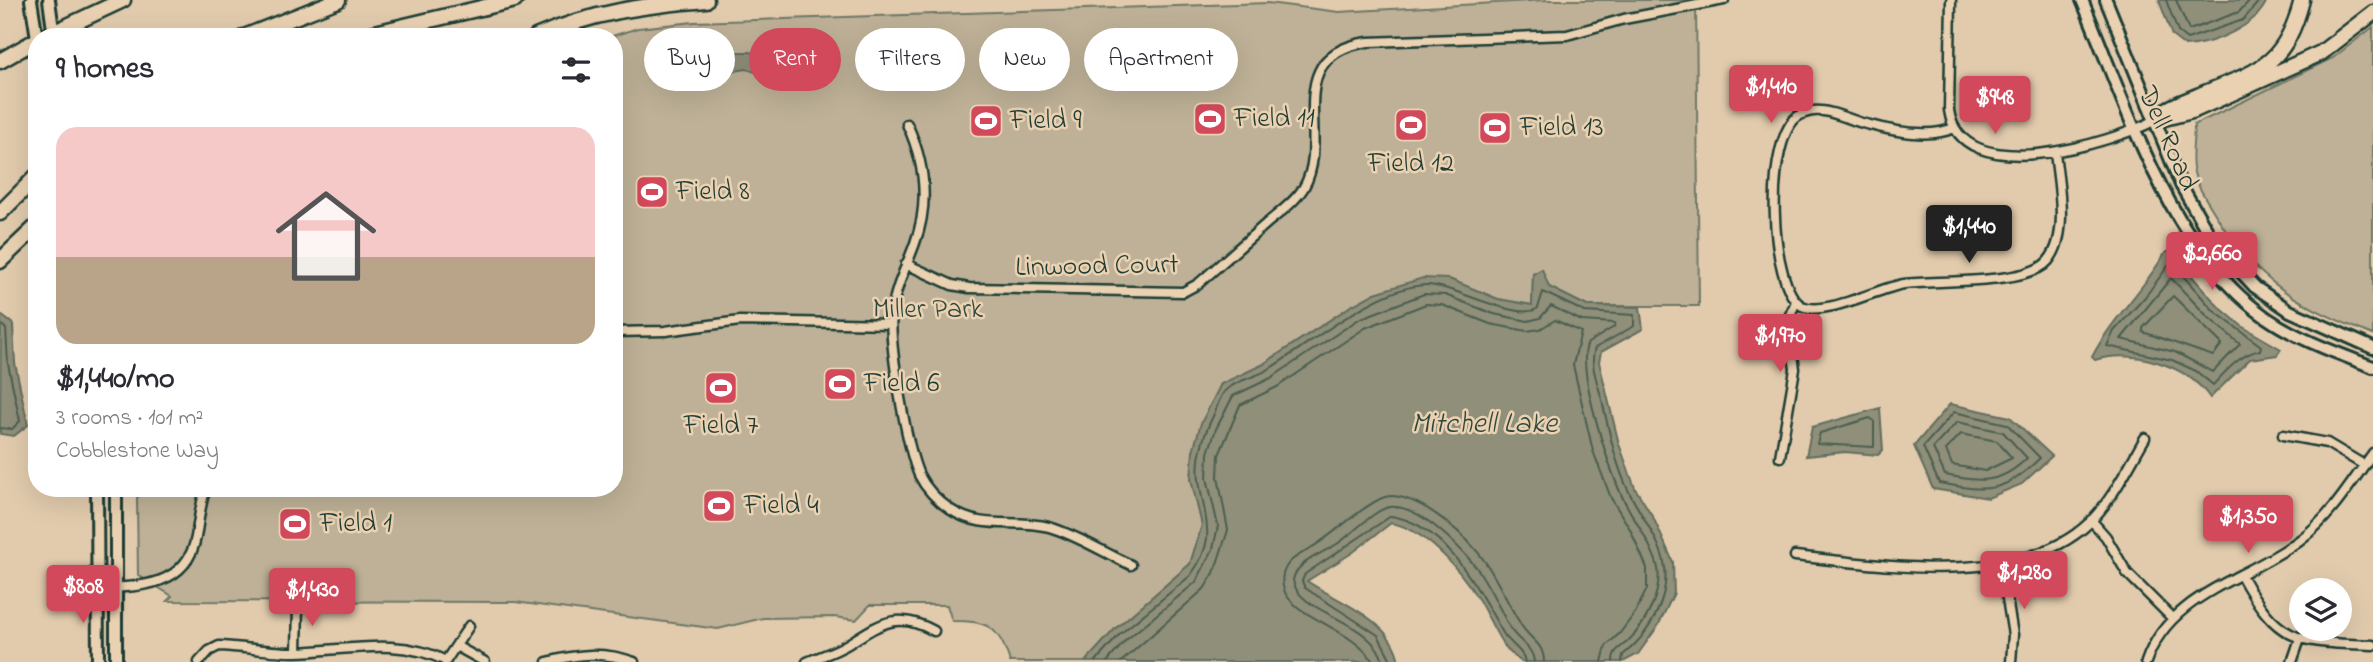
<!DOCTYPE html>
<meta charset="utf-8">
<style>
:root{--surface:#fff;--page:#f7f7f7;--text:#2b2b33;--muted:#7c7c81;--line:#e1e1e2;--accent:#d1495b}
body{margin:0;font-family:"Indie Flower",sans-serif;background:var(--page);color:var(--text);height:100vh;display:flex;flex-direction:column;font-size:26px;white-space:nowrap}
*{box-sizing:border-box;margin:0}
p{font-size:23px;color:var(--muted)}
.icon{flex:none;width:38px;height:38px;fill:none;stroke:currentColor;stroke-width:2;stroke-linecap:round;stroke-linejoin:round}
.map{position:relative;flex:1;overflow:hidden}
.panel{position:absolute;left:28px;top:28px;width:595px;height:469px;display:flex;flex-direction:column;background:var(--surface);border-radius:28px;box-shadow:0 7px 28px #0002}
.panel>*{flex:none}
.guide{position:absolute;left:644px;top:28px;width:665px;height:63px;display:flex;gap:14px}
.buttons{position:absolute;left:2289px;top:578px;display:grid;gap:14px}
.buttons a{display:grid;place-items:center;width:63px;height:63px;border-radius:50%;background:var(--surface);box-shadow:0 7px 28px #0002;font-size:35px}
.price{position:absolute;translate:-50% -60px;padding:0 16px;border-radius:7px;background:var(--accent);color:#fff;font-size:23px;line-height:46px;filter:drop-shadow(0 2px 4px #0008)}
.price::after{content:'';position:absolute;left:50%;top:42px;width:21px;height:16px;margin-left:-10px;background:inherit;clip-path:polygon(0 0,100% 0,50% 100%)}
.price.selected{background:#222;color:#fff}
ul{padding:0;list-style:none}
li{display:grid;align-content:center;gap:14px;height:371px;padding:0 28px}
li+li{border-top:2px solid var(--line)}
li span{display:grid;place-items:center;height:217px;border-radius:21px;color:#555}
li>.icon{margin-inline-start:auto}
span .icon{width:126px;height:126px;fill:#fffc;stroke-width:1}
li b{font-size:30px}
h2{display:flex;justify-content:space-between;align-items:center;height:84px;padding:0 28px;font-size:30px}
.tag{padding:0 24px;border-radius:32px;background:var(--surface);box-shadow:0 7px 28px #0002;font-size:24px;line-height:63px}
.tag.selected{background:var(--accent);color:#fff}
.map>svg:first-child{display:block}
.green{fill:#beb197;stroke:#6e7766;stroke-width:2}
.water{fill:#8f8f7a;stroke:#626e5e;stroke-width:2}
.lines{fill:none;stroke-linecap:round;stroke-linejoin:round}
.shore{stroke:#4c5e50;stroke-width:2}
.minor-casing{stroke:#1f3d34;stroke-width:13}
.secondary-casing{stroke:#1f3d34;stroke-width:16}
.motorway-casing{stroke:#1f3d34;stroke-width:19}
.minor{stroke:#ead1b2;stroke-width:8}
.secondary{stroke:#ead1b2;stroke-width:10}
.motorway{stroke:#ead1b2;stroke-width:14}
.labels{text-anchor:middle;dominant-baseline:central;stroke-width:5;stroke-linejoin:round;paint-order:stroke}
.poi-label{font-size:28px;fill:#1f3d34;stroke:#ead1b2;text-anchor:start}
.street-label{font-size:28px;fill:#1f3d34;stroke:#ead1b2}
.park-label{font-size:28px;fill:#2f493e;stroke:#ead1b2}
.water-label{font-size:30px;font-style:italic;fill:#30493e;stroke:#ead1b2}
</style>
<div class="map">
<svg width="2373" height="662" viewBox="0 0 2373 662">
<rect width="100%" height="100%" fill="#e2cbad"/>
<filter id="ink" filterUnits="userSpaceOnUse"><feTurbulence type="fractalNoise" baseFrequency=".0143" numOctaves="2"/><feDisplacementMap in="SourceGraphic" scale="14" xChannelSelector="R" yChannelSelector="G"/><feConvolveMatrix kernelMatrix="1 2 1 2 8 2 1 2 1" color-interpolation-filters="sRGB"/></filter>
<g filter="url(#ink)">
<path class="green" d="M1547 0H1696L1699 306H1587L1549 287 1533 274 1532 305 1498 299 1449 279 1351 306 1262 365 1220 385 1191 479 1202 525 1190 564 1115 629 1085 662H1010C999 626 988 621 952 621L947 605H870L856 620 834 617 763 618 718 629 515 602 167 601 172 596 138 575 137 498 146 488H614V37H609L638 28 694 22 1268 3 1339 12Z
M2373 27V335C2303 307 2257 284 2217 217 2208 202 2196 186 2193 168 2191 155 2194 138 2194 125L2333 58Z"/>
<path class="water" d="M2159 0H2267C2257 26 2212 45 2185 46L2172 36Z
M709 52H750L766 56 769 66 761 74 747 69 722 73 712 61 688 58Z
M2170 251 2218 306 2243 327 2281 349 2277 355 2250 359 2210 398C2188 365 2133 349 2095 360L2092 357C2113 317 2143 291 2165 253Z
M1542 269 1549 287 1587 306 1640 307 1643 329 1601 352 1599 362 1619 444 1635 488 1653 517 1673 562 1674 593 1658 626 1638 654 1623 662H1523C1503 651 1498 635 1487 615 1470 581 1430 530 1391 523L1352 553 1307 581C1339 603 1392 619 1399 662H1085L1115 629 1190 564 1202 525 1191 479 1193 451 1201 423 1221 384 1262 365 1351 306 1375 293 1423 278 1449 279 1498 299 1532 305 1533 274Z
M1 315 13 324 15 363 28 425 14 436 0 434Z
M1950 404 2010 417 2052 456 2022 484 1988 498 1933 489 1914 446Z
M1880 408 1883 450 1878 455 1845 452 1806 456 1812 427Z"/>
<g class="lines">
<path class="shore" d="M2166 0 2178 32 2187 39 2243 20 2260 0
M2176 0 2189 30 2239 12 2250 0
M2171 262 2214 311 2261 346 2260 350C2239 355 2227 370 2213 385L2196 371 2172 360 2107 346 2114 331 2145 297Z
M2171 278 2208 317 2240 344 2213 372 2175 352 2121 339Z
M2173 296 2222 344 2213 356 2143 332V328Z
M0 323 6 329 8 364 20 421 12 429 0 428
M1954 412 2007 424 2040 458C2003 494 1987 492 1939 483L1923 447Z
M1870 418 1874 421V447L1817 444 1820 433Z
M1957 422 2003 432 2027 458C2000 485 1980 482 1945 475L1933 448Z
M1961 434 1997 441 2012 458 1985 471 1952 465 1946 450Z
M1095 662 1120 634 1190 576C1219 537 1204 520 1199 480 1196 457 1204 434 1214 414 1217 407 1220 395 1226 390 1236 380 1257 377 1269 369 1310 344 1378 286 1426 285 1452 284 1518 323 1538 308L1543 292 1585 312 1634 315V326L1595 348C1589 365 1598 383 1602 400 1609 431 1615 463 1629 492 1652 537 1681 562 1656 614 1648 631 1637 644 1623 655L1622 662
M1107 662 1126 640 1196 582 1213 549 1218 526 1207 478 1208 453 1216 429 1233 396 1271 378 1359 319 1424 294 1445 295 1494 314 1528 321 1540 318 1551 306 1582 321 1615 323 1614 327 1588 343C1575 366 1609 466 1620 492 1631 517 1649 538 1657 564 1664 589 1646 625 1627 642 1619 649 1613 650 1613 662
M1121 662 1204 589 1214 573 1228 530 1218 477 1219 455 1240 405 1277 387 1365 328 1426 304 1442 305 1490 324 1527 331 1540 329 1555 320 1581 332 1573 365 1593 451 1611 498 1630 529 1647 568V589L1635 613 1620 633 1606 646 1602 662
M1373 662C1354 629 1293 617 1284 590 1281 581 1282 572 1288 564 1293 557 1302 554 1309 549 1334 535 1353 513 1378 500 1383 497 1388 496 1393 496 1426 499 1468 537 1486 563 1499 583 1508 604 1520 623 1528 639 1544 642 1544 662
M1383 662C1374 620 1297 614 1293 580 1296 562 1323 553 1337 544 1350 536 1376 508 1390 507 1418 504 1459 546 1476 567 1490 586 1499 608 1510 628 1517 641 1533 646 1534 662
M1392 662 1378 635 1305 588 1302 581 1305 574 1391 516C1446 524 1478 590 1503 633 1509 643 1524 651 1525 662"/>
<defs>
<path id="minor" d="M1951 0 1949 110C1960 190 2111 143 2156 120
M907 124C925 163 930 202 915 243 907 266 895 287 892 313 888 342 907 448 919 475 926 489 938 501 951 510 983 531 1014 518 1049 527 1077 535 1104 553 1131 565
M1954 128C1929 139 1892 131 1866 124 1844 119 1822 103 1800 115 1763 135 1769 289 1802 306 1825 317 1878 288 1904 284 1937 280 2028 285 2048 261 2070 235 2058 183 2055 152
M906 264 952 285 969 288 1183 292 1198 284C1221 264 1243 244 1266 224 1279 213 1296 201 1304 187 1333 137 1278 55 1368 42L1567 35 1624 19 1724 0
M614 332 665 331 740 321 891 324
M2283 435 2327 443 2364 465
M1780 457 1795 369 1788 319 1796 302
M2091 520 2106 537 2127 573 2172 618
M1795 556C1881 565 2020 589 2089 523 2113 499 2128 467 2145 438
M2001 562 2013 635 2011 662
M2241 575C2279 645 2298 642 2373 645
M100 588C141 587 187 586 196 537 199 521 200 504 206 488
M456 646 485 662
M297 652 298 604
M199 662 209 651 219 646C244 647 270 652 295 652 346 651 398 636 446 661
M445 662 469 626
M547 662C578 654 603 651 634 662
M807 662C821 656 835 652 848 644 880 624 897 610 934 631
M2146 662C2170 592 2248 580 2301 539 2331 517 2351 483 2373 453
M2292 662 2300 639"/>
<path id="secondary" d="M31 0 37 38
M49 0 54 37
M2082 0C2127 106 2169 250 2267 318 2299 340 2337 353 2373 367
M2106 0 2181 185 2214 243 2255 287 2290 311 2373 348
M97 488 98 662
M116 488V662"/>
<path id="motorway" d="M44 37 123 0
M244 37 338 0
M358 37 515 0
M536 37C592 12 646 5 706 0
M0 61 37 40
M2165 111C2175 104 2189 100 2200 95 2259 71 2285 66 2302 0
M2156 120 2192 111 2321 53 2373 13
M0 213 37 176
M0 261 37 226"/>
</defs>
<use href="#minor" class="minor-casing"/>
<use href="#secondary" class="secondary-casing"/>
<use href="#motorway" class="motorway-casing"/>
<use href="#minor" class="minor"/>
<use href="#secondary" class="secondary"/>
<use href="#motorway" class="motorway"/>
</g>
</g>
<defs>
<symbol id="stadium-square" viewBox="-11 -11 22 22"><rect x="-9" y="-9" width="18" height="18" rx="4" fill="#d1495b" stroke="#ead1b2"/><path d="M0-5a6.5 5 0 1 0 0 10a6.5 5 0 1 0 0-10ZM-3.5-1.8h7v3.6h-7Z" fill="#fff"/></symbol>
</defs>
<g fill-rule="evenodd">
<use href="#stadium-square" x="1191" y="100" width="38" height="38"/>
<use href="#stadium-square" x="967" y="102" width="38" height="38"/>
<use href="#stadium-square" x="1392" y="106" width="38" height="38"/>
<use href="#stadium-square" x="1476" y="109" width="38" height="38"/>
<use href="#stadium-square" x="633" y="173" width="38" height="38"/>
<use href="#stadium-square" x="821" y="365" width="38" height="38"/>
<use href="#stadium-square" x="702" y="369" width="38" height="38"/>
<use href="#stadium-square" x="700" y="487" width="38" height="38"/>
<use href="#stadium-square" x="276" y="505" width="38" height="38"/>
</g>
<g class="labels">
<g class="poi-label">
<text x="1234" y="119">Field 11</text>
<text x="1010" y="121">Field 9</text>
<text x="1520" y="128">Field 13</text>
<text x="1411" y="164" text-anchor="middle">Field 12</text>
<text x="676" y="192">Field 8</text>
<text x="864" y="384">Field 6</text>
<text x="721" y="426" text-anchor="middle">Field 7</text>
<text x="744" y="506">Field 4</text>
<text x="320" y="524">Field 1</text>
</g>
<g class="street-label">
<text transform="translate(2167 139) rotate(66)">Dell Road</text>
<text transform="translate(1097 267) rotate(-1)">Linwood Court</text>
</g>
<g class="park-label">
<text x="928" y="310">Miller Park</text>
</g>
<g class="water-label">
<text x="1484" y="425">Mitchell Lake</text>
</g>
</g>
</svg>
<div class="buttons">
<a><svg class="icon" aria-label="layers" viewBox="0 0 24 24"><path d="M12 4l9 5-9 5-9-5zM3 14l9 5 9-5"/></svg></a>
</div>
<b class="price" style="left:1771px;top:125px">$1,410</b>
<b class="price" style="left:1995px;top:136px">$948</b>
<b class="price selected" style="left:1969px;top:265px">$1,440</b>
<b class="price" style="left:2212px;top:292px">$2,660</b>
<b class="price" style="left:1780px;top:374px">$1,970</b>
<b class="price" style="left:2248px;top:555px">$1,350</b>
<b class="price" style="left:2024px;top:611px">$1,280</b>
<b class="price" style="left:83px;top:625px">$808</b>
<b class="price" style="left:312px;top:628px">$1,430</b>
<div class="guide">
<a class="tag">Buy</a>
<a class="tag selected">Rent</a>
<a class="tag">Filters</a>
<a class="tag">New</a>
<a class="tag">Apartment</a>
</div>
<section class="panel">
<h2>9 homes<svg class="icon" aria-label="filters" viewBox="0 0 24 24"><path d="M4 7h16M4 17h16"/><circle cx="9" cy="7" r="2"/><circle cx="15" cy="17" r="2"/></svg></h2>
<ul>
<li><span style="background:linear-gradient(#f6c9c9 60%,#b9a48a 0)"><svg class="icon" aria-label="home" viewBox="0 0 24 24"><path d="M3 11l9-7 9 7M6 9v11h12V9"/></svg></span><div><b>$1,440/mo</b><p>3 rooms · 101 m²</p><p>Cobblestone Way</p></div></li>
</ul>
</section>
</div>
